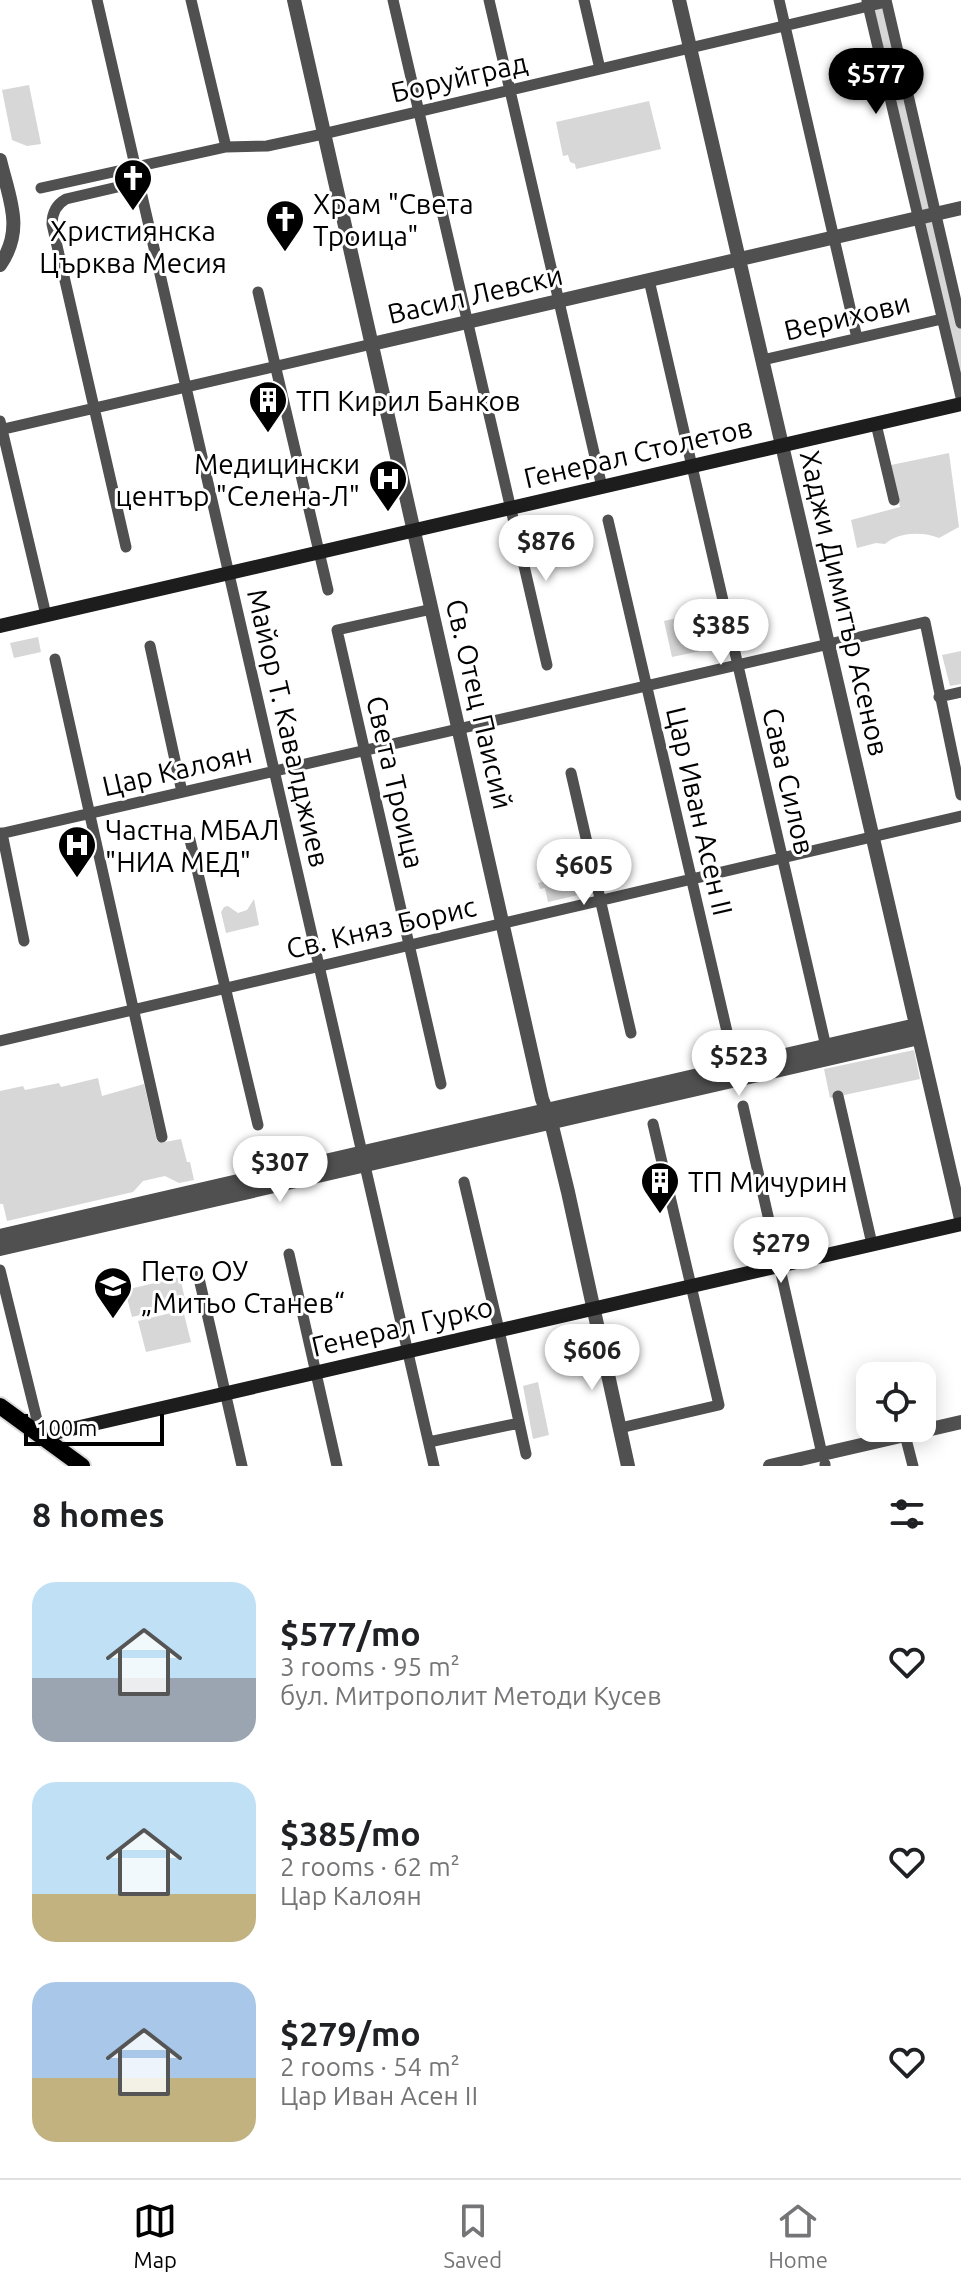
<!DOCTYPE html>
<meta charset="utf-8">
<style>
:root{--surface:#fff;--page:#f2f2f2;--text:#202124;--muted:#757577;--line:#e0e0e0;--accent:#000}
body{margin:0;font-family:Ubuntu,sans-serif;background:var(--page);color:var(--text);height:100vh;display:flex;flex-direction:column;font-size:30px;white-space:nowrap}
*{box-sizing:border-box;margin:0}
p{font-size:26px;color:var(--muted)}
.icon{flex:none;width:44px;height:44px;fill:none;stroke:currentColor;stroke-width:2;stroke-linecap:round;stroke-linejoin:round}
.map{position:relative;height:1466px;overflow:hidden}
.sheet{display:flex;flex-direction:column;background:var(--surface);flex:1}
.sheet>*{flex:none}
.fabs{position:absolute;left:856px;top:1362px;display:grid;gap:16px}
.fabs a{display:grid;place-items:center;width:80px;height:80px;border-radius:16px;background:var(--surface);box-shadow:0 4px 20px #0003;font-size:40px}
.scale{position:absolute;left:24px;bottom:20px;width:140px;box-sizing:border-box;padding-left:8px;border:4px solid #000;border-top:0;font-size:22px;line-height:28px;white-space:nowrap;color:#000;-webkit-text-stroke:6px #fff;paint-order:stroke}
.price{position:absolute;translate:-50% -68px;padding:0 18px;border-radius:28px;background:#fff;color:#222;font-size:26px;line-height:52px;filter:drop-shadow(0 2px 4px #0008)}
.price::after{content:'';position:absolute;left:50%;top:48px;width:24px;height:18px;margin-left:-12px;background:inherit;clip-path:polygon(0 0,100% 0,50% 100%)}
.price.active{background:var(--accent);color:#fff}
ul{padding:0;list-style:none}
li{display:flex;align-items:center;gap:24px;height:200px;padding:0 32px}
li span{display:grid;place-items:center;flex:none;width:224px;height:160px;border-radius:24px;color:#555}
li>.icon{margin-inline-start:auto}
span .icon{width:96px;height:96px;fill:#fffc;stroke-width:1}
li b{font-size:34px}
h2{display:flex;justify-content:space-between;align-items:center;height:96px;padding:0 32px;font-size:34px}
.dock{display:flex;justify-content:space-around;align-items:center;height:112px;border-top:2px solid var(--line);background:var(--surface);font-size:22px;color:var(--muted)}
.dock a{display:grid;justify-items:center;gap:4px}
.dock .active{color:var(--accent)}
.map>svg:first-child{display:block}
.green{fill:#d7d7d7}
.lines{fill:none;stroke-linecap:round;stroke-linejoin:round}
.primary-casing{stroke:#dbdbdb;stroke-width:20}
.minor{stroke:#505050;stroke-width:11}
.tertiary{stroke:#505050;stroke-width:14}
.secondary{stroke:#1d1d1d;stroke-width:14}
.primary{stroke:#000;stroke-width:16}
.labels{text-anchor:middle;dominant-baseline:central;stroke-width:6;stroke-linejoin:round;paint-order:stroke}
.street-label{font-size:28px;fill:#000;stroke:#fff}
.poi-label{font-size:28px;fill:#000;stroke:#fff;text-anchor:start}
</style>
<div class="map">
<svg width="961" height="1466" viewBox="0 0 961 1466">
<rect width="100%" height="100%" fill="#fff"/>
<path class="green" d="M867 0H886L961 323V397Z
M29 85 41 144 27 146 12 140 2 90Z
M649 101 661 149 576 169 575 164 570 162 568 155 563 156 556 122Z
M949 453 959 527 939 538C923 531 897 532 885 544L876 543 857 548 851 520 900 507 891 465Z
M715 604 725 646 672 657 664 621 690 615 689 611Z
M38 637 41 652 14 658 10 643Z
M961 651V684L950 686 942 655Z
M580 844 591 892 548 902 545 888 540 889 538 883 557 879 552 859 556 858 555 853 573 849Z
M254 899 259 925 226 933 221 912 224 907 228 906 238 913 247 910Z
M914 1050 920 1079 830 1098 824 1069Z
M98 1078 102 1096 144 1084 157 1141 164 1139 165 1142 181 1139 187 1162H190L194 1180 179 1183 165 1176 143 1181 133 1192 7 1221 3 1204H0V1091L23 1086 25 1090 59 1083 61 1087Z
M180 1277 186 1304 132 1317 125 1290Z
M183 1310 191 1342 146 1352 138 1321Z
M538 1382 549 1435 533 1439 523 1386Z"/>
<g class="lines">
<defs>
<path id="primary" d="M0 1406 82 1466"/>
</defs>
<use href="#primary" class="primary-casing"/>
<path class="minor" d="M97 0 434 1466
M191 0 226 147
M393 0 547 665
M489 0 602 487
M584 0 600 69
M779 0 857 338
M886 0 961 323
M867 1 961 397
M41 188 226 147 267 146 323 134 886 2
M649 280 827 1051
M258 292 328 590
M763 360 942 319
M0 421 46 615
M876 424 894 500
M0 430 372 344
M608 520 735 1066
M126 547 52 224C52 213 57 204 66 199L139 182
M432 609 337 630 441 1084
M150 646 182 792
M55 659 162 1137
M939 697 961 692
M571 773 631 1033
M2 833 24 941
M0 834 925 622 961 795
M190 840 258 1125
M0 1041 961 816
M838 1096 872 1244
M743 1106 822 1454
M464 1182 499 1330 526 1454
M289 1254 337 1466
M0 1270 41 1436
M198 1274 242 1466
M620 1428 719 1405 653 1124
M905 1435 913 1466
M429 1442 519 1423
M825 1464V1466"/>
<path class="tertiary" d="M294 0 542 1099 551 1122 568 1192 628 1466
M679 0 961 1219
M0 160C9 198 25 229 0 265
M372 344 961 208
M0 1236 916 1025
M0 1249 919 1038
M770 1466 961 1422"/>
<path class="secondary" d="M0 626 961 404
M41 1436 961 1224"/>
<use href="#primary" class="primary"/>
</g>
<defs>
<symbol id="church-pin" viewBox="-11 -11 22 30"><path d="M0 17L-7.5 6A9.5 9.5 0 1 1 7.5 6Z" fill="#000" stroke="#fff"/><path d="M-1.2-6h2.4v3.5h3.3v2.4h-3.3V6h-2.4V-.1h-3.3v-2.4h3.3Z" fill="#fff"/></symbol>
<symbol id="building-pin" viewBox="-11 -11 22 30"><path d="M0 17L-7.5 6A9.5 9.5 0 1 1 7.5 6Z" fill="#000" stroke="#fff"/><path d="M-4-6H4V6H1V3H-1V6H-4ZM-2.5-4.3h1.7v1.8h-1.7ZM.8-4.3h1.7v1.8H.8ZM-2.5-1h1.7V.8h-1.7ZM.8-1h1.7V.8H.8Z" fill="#fff"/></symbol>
<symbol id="hospital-pin" viewBox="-11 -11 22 30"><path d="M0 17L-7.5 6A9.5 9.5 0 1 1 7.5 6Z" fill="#000" stroke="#fff"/><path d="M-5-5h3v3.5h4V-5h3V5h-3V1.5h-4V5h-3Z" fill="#fff"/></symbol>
<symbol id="school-pin" viewBox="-11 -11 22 30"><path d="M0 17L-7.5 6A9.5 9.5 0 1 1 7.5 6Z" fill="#000" stroke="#fff"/><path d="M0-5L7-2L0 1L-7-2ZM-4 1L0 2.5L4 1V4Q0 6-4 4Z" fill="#fff"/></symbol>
</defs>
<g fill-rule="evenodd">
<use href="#church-pin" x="111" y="156" width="44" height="60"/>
<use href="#church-pin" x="263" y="197" width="44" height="60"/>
<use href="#building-pin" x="246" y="378" width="44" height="60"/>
<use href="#hospital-pin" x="366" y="457" width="44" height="60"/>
<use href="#hospital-pin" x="55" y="823" width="44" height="60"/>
<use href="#building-pin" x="638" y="1159" width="44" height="60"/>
<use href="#school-pin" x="91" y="1264" width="44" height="60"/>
</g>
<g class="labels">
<g class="street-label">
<text transform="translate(459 77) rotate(-13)">Боруйград</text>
<text transform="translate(475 294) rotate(-13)">Васил Левски</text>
<text transform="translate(847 316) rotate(-13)">Верихови</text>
<text transform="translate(638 452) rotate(-13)">Генерал Столетов</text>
<text transform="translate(845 603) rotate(77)">Хаджи Димитър Асенов</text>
<text transform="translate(480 704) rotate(77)">Св. Отец Паисий</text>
<text transform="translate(289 728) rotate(77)">Майор Т. Кавалджиев</text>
<text transform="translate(177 769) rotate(-13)">Цар Калоян</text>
<text transform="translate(789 781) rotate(77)">Сава Силов</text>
<text transform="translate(396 782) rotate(77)">Света Троица</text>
<text transform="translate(700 811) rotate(77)">Цар Иван Асен II</text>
<text transform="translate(381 927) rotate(-13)">Св. Княз Борис</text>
<text transform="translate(402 1326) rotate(-13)">Генерал Гурко</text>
</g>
<g class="poi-label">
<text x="313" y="203">Храм "Света<tspan x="313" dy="32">Троица"</tspan></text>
<text x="133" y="230" text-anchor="middle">Християнска<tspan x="133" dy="32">Църква Месия</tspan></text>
<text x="296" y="400">ТП Кирил Банков</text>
<text x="360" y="463" text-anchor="end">Медицински<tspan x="360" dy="32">център "Селена-Л"</tspan></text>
<text x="105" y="829">Частна МБАЛ<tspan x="105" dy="32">"НИА МЕД"</tspan></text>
<text x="688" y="1181">ТП Мичурин</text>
<text x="141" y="1270">Пето ОУ<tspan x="141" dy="32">„Митьо Станев“</tspan></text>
</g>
</g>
</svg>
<div class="fabs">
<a><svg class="icon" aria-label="locate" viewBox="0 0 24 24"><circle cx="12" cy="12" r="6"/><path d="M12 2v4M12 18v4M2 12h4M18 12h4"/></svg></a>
</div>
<div class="scale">100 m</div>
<b class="price active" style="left:876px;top:116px">$577</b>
<b class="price" style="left:546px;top:583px">$876</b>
<b class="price" style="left:721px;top:667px">$385</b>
<b class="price" style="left:584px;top:907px">$605</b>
<b class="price" style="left:739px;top:1098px">$523</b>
<b class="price" style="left:280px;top:1204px">$307</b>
<b class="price" style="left:781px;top:1285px">$279</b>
<b class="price" style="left:592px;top:1392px">$606</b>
</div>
<section class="sheet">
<h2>8 homes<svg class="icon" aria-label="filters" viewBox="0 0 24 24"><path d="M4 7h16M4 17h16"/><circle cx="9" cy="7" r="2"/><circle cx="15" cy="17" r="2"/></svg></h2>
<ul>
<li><span style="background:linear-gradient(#bfe0f5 60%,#9aa5b1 0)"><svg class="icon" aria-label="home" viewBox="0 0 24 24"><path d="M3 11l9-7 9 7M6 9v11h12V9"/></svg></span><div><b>$577/mo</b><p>3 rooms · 95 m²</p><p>бул. Митрополит Методи Кусев</p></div><svg class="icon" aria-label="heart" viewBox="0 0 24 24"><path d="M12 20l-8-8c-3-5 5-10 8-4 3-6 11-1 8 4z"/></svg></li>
<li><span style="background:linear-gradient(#bfe0f5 70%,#c2b280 0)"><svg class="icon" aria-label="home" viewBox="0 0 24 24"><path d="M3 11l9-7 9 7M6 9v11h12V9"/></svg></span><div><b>$385/mo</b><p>2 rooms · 62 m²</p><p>Цар Калоян</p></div><svg class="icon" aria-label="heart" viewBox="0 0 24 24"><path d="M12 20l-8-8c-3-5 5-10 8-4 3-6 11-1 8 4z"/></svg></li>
<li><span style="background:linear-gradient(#a9c7e8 60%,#c2b280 0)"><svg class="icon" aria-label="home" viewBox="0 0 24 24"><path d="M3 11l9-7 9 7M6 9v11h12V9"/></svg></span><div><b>$279/mo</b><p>2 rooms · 54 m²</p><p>Цар Иван Асен II</p></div><svg class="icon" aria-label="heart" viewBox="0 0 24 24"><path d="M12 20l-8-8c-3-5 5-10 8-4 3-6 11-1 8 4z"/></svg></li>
</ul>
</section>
<nav class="dock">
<a class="active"><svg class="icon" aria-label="map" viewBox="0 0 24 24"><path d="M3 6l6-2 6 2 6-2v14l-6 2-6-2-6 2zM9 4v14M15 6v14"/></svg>Map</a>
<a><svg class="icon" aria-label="saved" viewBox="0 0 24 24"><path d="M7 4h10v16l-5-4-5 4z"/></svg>Saved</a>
<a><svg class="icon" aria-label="home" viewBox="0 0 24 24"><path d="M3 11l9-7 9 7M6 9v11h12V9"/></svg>Home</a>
</nav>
